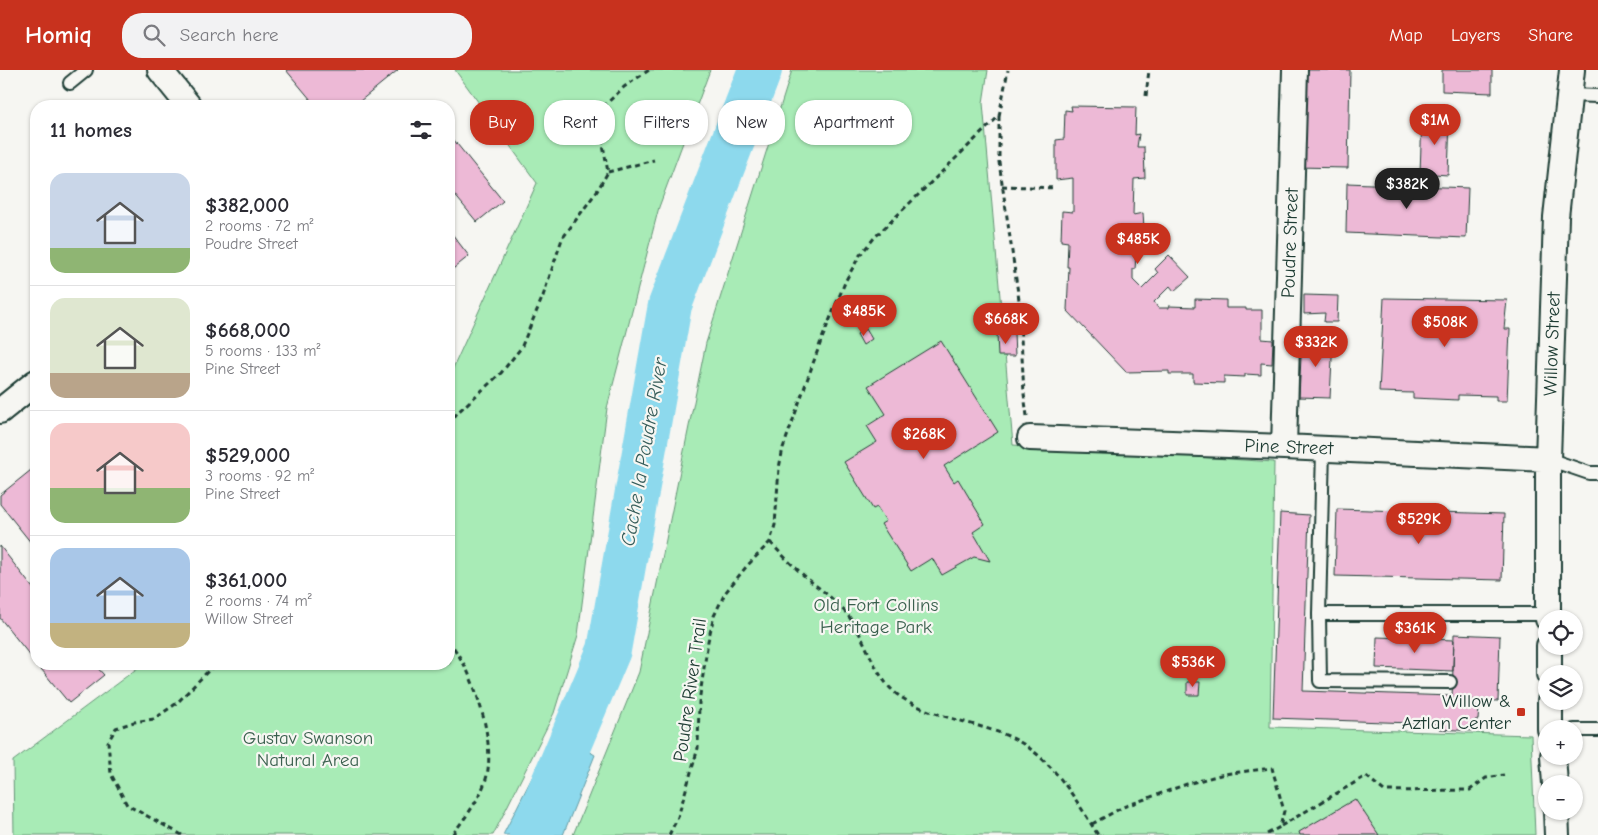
<!DOCTYPE html>
<meta charset="utf-8">
<style>
:root{--surface:#fff;--page:#f2f2f3;--text:#2b2b33;--muted:#7c7c81;--line:#e1e1e2;--accent:#c8321e}
body{margin:0;font-family:"Comic Neue",sans-serif;background:var(--page);color:var(--text);height:100vh;display:flex;flex-direction:column;font-size:19px;white-space:nowrap}
*{box-sizing:border-box;margin:0}
p{font-size:16px;color:var(--muted)}
.icon{flex:none;width:28px;height:28px;fill:none;stroke:currentColor;stroke-width:2;stroke-linecap:round;stroke-linejoin:round}
.map{position:relative;flex:1;overflow:hidden}
.details{position:absolute;left:30px;top:30px;width:425px;height:570px;display:flex;flex-direction:column;background:var(--surface);border-radius:20px;box-shadow:0 1px 4px #0004}
.details>*{flex:none}
.top-card{position:absolute;left:470px;top:30px;width:475px;height:45px;display:flex;gap:10px}
.controls{position:absolute;left:1538px;top:540px;display:grid;gap:10px}
.controls a{display:grid;place-items:center;width:45px;height:45px;border-radius:50%;background:var(--surface);box-shadow:0 1px 4px #0004;font-size:25px}
.price{position:absolute;translate:-50% -42px;padding:0 11px;border-radius:18px;background:var(--accent);color:#fff;font-size:16px;line-height:32px;filter:drop-shadow(0 1px 2px #0008)}
.price::after{content:'';position:absolute;left:50%;top:30px;width:15px;height:11px;margin-left:-8px;background:inherit;clip-path:polygon(0 0,100% 0,50% 100%)}
.price.current{background:#222;color:#fff}
ul{padding:0;list-style:none}
li{display:flex;align-items:center;gap:15px;height:125px;padding:0 20px}
li+li{border-top:1px solid var(--line)}
li span{display:grid;place-items:center;flex:none;width:140px;height:100px;border-radius:15px;color:#555}
li>.icon{margin-inline-start:auto}
span .icon{width:60px;height:60px;fill:#fffc;stroke-width:1}
li b{font-size:21px}
h2{display:flex;justify-content:space-between;align-items:center;height:60px;padding:0 20px;font-size:21px}
.tag{padding:0 18px;border-radius:20px;background:var(--surface);box-shadow:0 1px 4px #0004;font-size:18px;line-height:45px}
.tag.current{background:var(--accent);color:#fff}
header{display:flex;align-items:center;gap:30px;box-sizing:border-box;height:70px;padding:0 25px;background:var(--accent);color:#fff}
header strong{font-size:24px}
nav{display:flex;gap:28px;margin-inline-start:auto;font-size:18px}
.search{width:350px;height:45px;background:var(--page);display:flex;align-items:center;gap:12px;box-sizing:border-box;padding:0 18px;border-radius:20px;color:var(--muted);font-size:19px}
.map>svg:first-child{display:block}
.green{fill:#a8ebb6;stroke:#649475}
.water{fill:#8dd9ed;stroke:#619ba3}
.lines{fill:none;stroke-linecap:round;stroke-linejoin:round}
.river{stroke:#8dd9ed;stroke-width:44}
.building{fill:#edb9d6;stroke:#1f3d34}
.service-casing{stroke:#1f3d34;stroke-width:16}
.minor-casing{stroke:#1f3d34;stroke-width:28}
.path{stroke:#1f3d34;stroke-width:3;stroke-dasharray:5 4;stroke-linecap:butt}
.service{stroke:#f6f6f2;stroke-width:12}
.minor{stroke:#f6f6f2;stroke-width:24}
.poi-dot{fill:#c8321e;stroke:#f6f6f2;stroke-width:2}
.labels{text-anchor:middle;dominant-baseline:central;stroke-width:4.5;stroke-linejoin:round;paint-order:stroke}
.street-label{font-size:19px;fill:#1f3d34;stroke:#f6f6f2}
.park-label{font-size:19px;fill:#3a604e;stroke:#f6f6f2}
.poi-label{font-size:19px;fill:#1f3d34;stroke:#f6f6f2;text-anchor:end}
.water-label{font-size:20px;font-style:italic;fill:#355c59;stroke:#f6f6f2}
</style>
<header>
<strong>Homiq</strong>
<div class="search"><svg class="icon" aria-label="search" viewBox="0 0 24 24"><circle cx="10" cy="10" r="6"/><path d="M15 15l6 6"/></svg>Search here</div>
<nav><a>Map</a><a>Layers</a><a>Share</a></nav>
</header>
<div class="map">
<svg width="1598" height="765" viewBox="0 0 1598 765">
<rect width="100%" height="100%" fill="#f6f6f2"/>
<filter id="ink" filterUnits="userSpaceOnUse"><feTurbulence type="fractalNoise" baseFrequency=".02" numOctaves="2"/><feDisplacementMap in="SourceGraphic" scale="10" xChannelSelector="R" yChannelSelector="G"/><feConvolveMatrix kernelMatrix="1 2 1 2 8 2 1 2 1" color-interpolation-filters="sRGB"/></filter>
<g filter="url(#ink)">
<path class="green" d="M455 0H710L659 137 607 338 578 565 554 643 493 765H14L13 691 143 594H449V307L537 113Z
M792 0H988L983 33 1013 375 1274 392 1270 657 1531 665 1535 765H573L639 602 706 273Z"/>
<path class="water" d="M555 662 595 685 563 765H503Z"/>
<g class="lines">
<path class="river" d="M531 765 609 580 670 235 760 0"/>
</g>
<path class="building" d="M286 0H398L354 36H316Z
M1297 0H1350L1348 98 1296 97Z
M1442 0H1492V23L1442 21Z
M1071 36 1136 37 1135 65 1139 64 1137 77H1144L1145 108 1134 109 1133 145 1143 143 1145 174H1137L1135 199H1133V210L1142 219 1158 203 1155 199 1169 185 1190 207 1174 221 1170 216 1154 232 1158 238H1169V236L1195 237V229L1226 230V238H1246V240H1262V269L1273 270 1272 294 1261 293V305L1245 304V307L1224 306V313L1193 312V304H1169V301L1126 302 1067 240 1069 197H1067L1068 172 1061 171 1062 141 1073 142V108L1056 110V70L1064 69 1065 40 1072 41Z
M1422 48 1450 49 1448 105 1420 103Z
M449 64 503 131 477 152 449 118Z
M1347 113 1468 118 1466 168 1346 163Z
M449 160 469 186 449 202Z
M1304 225 1338 226 1337 252H1324L1325 243 1304 244Z
M1384 228 1507 230 1504 259H1510L1507 331H1496V326L1458 325V330L1413 328V323L1379 322Z
M866 259 872 269 863 275 857 264Z
M1014 263 1015 286H998L997 264Z
M1302 268 1333 269 1330 328 1299 327Z
M941 271 998 362 944 396 954 412 958 409 985 454 973 462 990 491 974 487 942 505 932 488 911 501 881 454 886 451 877 437 873 439 844 392 877 372 867 356 886 344 868 316Z
M36 396V479L0 434V425Z
M1337 439 1504 444 1502 510 1335 506Z
M1280 443 1309 445 1303 621 1452 626V629L1476 631 1475 638H1479L1478 650H1475V661L1439 659V654L1273 648Z
M0 476 36 522V593L0 548Z
M1454 564 1500 566 1498 631 1452 629Z
M1377 567 1454 570 1453 601 1376 598Z
M37 594H94L104 605 69 633Z
M1187 612H1200L1199 625H1187Z
M1355 729 1379 765H1300L1299 762Z"/>
<g class="lines">
<defs>
<path id="service" d="M70 13 86 0
M1569 25 1598 26
M1323 379 1319 544H1548
M1548 389 1589 403H1598
M1319 544 1320 611 1450 612
M1574 660H1598"/>
<path id="minor" d="M160 0 189 36
M0 341 36 312
M1030 368 1284 377 1548 389
M1284 377 1295 0
M1548 549V389L1556 147 1572 0
M1549 576V604
M1550 631V659
M1553 686 1555 714
M1556 741 1557 765"/>
</defs>
<use href="#service" class="service-casing"/>
<use href="#minor" class="minor-casing"/>
<path class="path" d="M1146 26 1149 0
M999 46V92L1019 230 1024 324 1027 346
M608 102 654 90
M1002 116 1056 118
M449 355 457 343 501 303 521 278 543 226 562 169 597 121 608 102 600 59 606 34 624 17 649 0
M770 472C784 487 798 501 814 514 828 525 842 536 852 551 869 576 876 613 904 629 936 648 974 652 1008 666 1050 684 1075 728 1098 765
M449 570C455 580 462 590 467 600 480 628 495 678 486 709 480 729 465 748 452 765
M1092 754 1123 737 1187 714 1224 704 1272 698 1284 741 1280 757 1265 765
M1281 756 1366 706 1384 721 1470 720 1486 708 1504 705
M182 765 127 735 111 704 108 672 116 658 134 652 154 649 177 633 215 594
M669 765 678 747 698 678 699 632 708 571 714 546 725 523 746 497 770 472 775 455 779 398 783 378 821 271 846 210 860 185 875 167 999 46 1008 0"/>
<use href="#service" class="service"/>
<use href="#minor" class="minor"/>
</g>
</g>
<rect class="poi-dot" x="1516" y="637" width="10" height="10" rx="2.5"/>
<g class="labels">
<g class="street-label">
<text transform="translate(1290 173) rotate(-88)">Poudre Street</text>
<text transform="translate(1552 274) rotate(-88)">Willow Street</text>
<text transform="translate(1289 377) rotate(2)">Pine Street</text>
<text transform="translate(690 620) rotate(-82)">Poudre River Trail</text>
</g>
<g class="park-label">
<text x="876" y="535">Old Fort Collins<tspan x="876" dy="22">Heritage Park</tspan></text>
<text x="308" y="668">Gustav Swanson<tspan x="308" dy="22">Natural Area</tspan></text>
</g>
<g class="poi-label">
<text x="1511" y="631">Willow &amp;<tspan x="1511" dy="22">Aztlan Center</tspan></text>
</g>
<g class="water-label">
<text transform="translate(644 382) rotate(-80)">Cache la Poudre River</text>
</g>
</g>
</svg>
<div class="controls">
<a><svg class="icon" aria-label="locate" viewBox="0 0 24 24"><circle cx="12" cy="12" r="6"/><path d="M12 2v4M12 18v4M2 12h4M18 12h4"/></svg></a>
<a><svg class="icon" aria-label="layers" viewBox="0 0 24 24"><path d="M12 4l9 5-9 5-9-5zM3 14l9 5 9-5"/></svg></a>
<a>+</a>
<a>−</a>
</div>
<b class="price" style="left:1435px;top:76px">$1M</b>
<b class="price current" style="left:1407px;top:140px">$382K</b>
<b class="price" style="left:1138px;top:195px">$485K</b>
<b class="price" style="left:864px;top:267px">$485K</b>
<b class="price" style="left:1006px;top:275px">$668K</b>
<b class="price" style="left:1445px;top:278px">$508K</b>
<b class="price" style="left:1316px;top:298px">$332K</b>
<b class="price" style="left:924px;top:390px">$268K</b>
<b class="price" style="left:1419px;top:475px">$529K</b>
<b class="price" style="left:1415px;top:584px">$361K</b>
<b class="price" style="left:1193px;top:618px">$536K</b>
<div class="top-card">
<a class="tag current">Buy</a>
<a class="tag">Rent</a>
<a class="tag">Filters</a>
<a class="tag">New</a>
<a class="tag">Apartment</a>
</div>
<section class="details">
<h2>11 homes<svg class="icon" aria-label="filters" viewBox="0 0 24 24"><path d="M4 7h16M4 17h16"/><circle cx="9" cy="7" r="2"/><circle cx="15" cy="17" r="2"/></svg></h2>
<ul>
<li><span style="background:linear-gradient(#c9d6e8 75%,#8fb573 0)"><svg class="icon" aria-label="home" viewBox="0 0 24 24"><path d="M3 11l9-7 9 7M6 9v11h12V9"/></svg></span><div><b>$382,000</b><p>2 rooms · 72 m²</p><p>Poudre Street</p></div></li>
<li><span style="background:linear-gradient(#dfe7d0 75%,#b9a48a 0)"><svg class="icon" aria-label="home" viewBox="0 0 24 24"><path d="M3 11l9-7 9 7M6 9v11h12V9"/></svg></span><div><b>$668,000</b><p>5 rooms · 133 m²</p><p>Pine Street</p></div></li>
<li><span style="background:linear-gradient(#f6c9c9 65%,#8fb573 0)"><svg class="icon" aria-label="home" viewBox="0 0 24 24"><path d="M3 11l9-7 9 7M6 9v11h12V9"/></svg></span><div><b>$529,000</b><p>3 rooms · 92 m²</p><p>Pine Street</p></div></li>
<li><span style="background:linear-gradient(#a9c7e8 75%,#c2b280 0)"><svg class="icon" aria-label="home" viewBox="0 0 24 24"><path d="M3 11l9-7 9 7M6 9v11h12V9"/></svg></span><div><b>$361,000</b><p>2 rooms · 74 m²</p><p>Willow Street</p></div></li>
</ul>
</section>
</div>
